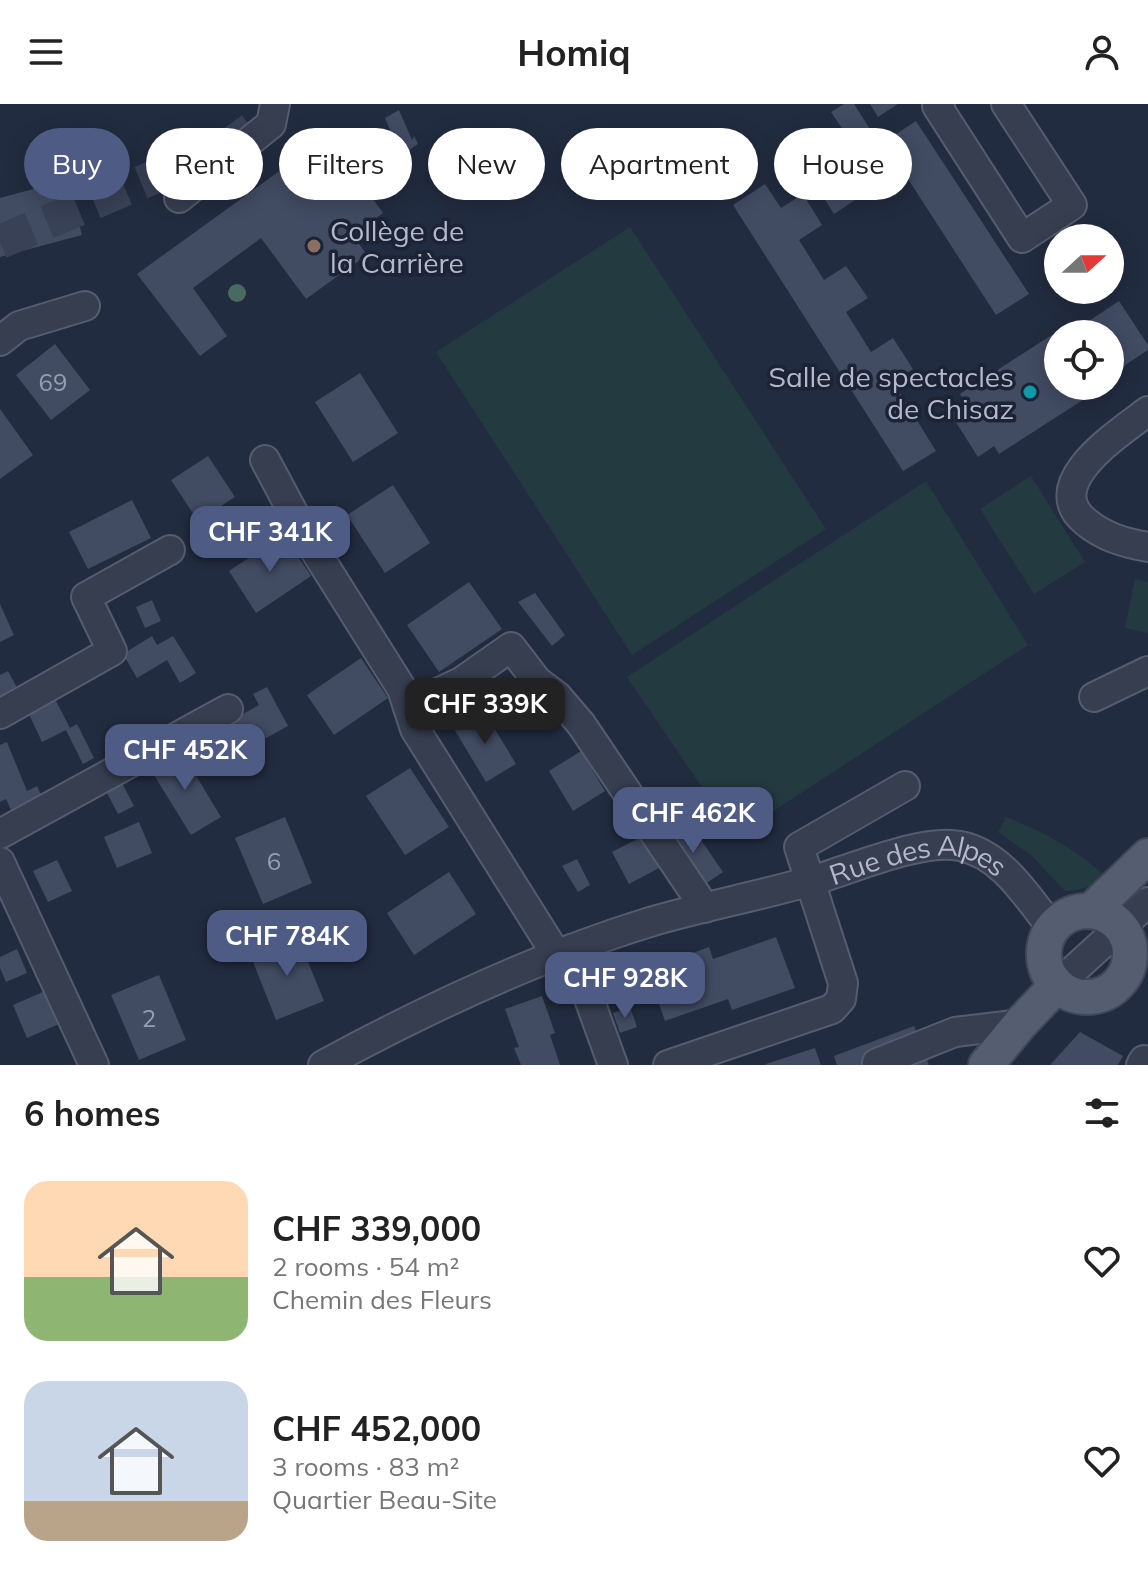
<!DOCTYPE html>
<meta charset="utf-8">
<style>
:root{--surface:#fff;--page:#f6f6f6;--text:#222;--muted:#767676;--accent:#4e5c85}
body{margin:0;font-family:Mulish,sans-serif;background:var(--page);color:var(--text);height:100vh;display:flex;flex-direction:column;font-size:30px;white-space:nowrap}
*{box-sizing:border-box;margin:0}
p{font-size:26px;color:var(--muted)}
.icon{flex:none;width:44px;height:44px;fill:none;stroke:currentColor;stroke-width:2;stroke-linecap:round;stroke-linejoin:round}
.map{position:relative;height:961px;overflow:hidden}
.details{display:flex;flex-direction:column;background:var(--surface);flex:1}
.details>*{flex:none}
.banner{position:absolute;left:24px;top:24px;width:1100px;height:72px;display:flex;gap:16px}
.needle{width:52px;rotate:69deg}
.buttons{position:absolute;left:1044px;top:120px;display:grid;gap:16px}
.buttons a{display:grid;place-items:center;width:80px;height:80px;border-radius:50%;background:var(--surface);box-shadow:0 4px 20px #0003;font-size:40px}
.price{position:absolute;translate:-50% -68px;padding:0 18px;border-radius:16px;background:var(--accent);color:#fff;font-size:26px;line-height:52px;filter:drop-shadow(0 2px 4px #0008)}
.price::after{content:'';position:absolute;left:50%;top:48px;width:24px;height:18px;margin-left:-12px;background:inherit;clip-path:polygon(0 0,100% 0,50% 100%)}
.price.on{background:#222;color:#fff}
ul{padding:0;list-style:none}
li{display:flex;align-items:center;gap:24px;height:200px;padding:0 24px}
li span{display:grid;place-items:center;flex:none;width:224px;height:160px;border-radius:24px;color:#555}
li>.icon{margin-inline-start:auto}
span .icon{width:96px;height:96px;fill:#fffc;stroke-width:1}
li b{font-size:34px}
h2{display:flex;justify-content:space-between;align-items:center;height:96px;padding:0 24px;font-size:34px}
.chip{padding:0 28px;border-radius:36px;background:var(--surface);box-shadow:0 4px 20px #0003;font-size:28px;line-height:72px}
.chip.on{background:var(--accent);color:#fff}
header{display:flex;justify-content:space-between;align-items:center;height:104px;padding:0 24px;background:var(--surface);font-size:36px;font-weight:700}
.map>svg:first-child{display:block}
.green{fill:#243a41}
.building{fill:#414b62}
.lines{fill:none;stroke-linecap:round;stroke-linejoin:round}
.major-tunnel{stroke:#384155;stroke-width:34;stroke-dasharray:34 17;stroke-linecap:butt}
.minor-casing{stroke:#555c6e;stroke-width:32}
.major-casing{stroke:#404759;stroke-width:38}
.minor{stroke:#373e50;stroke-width:28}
.major{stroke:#555d70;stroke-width:34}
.tree{fill:#486a60}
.education-dot{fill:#8d6e63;stroke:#1c2335;stroke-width:3}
.culture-dot{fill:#0f9aa8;stroke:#1c2335;stroke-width:3}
.labels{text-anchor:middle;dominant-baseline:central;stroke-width:7;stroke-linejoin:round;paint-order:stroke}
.number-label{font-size:24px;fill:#969eb1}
.poi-label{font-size:28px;fill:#b3b9cb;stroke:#1c2335;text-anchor:start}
.street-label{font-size:28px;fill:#b3b9cb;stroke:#1c2335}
</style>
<header><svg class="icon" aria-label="menu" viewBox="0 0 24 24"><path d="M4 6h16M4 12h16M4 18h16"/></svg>Homiq<svg class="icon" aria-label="person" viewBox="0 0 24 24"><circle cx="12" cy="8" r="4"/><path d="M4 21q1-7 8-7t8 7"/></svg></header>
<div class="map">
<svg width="1148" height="961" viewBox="0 0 1148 961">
<rect width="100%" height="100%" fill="#222c40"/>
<path class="green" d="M630 123 826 425 632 551 436 248Z
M1031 372 1085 458 1034 490 980 405Z
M926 377 1028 541 735 732 627 573Z
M1135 475 1148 478V529L1125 524Z
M1006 713C1050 731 1070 742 1106 772 1093 782 1081 787 1065 787L1031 751 998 728Z"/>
<path class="building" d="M844 0H854L872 28 853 41 831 8Z
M870 0H898L878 13Z
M399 6 412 36 414 32 418 40 401 52 385 14Z
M916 17 1029 190 996 211 884 38Z
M328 32 383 109 353 131 367 151 306 195 261 134 193 184 227 232 200 252 137 170Z
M871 48 888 74 834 110 817 83Z
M67 76 82 131 0 153V94Z
M765 80 781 104 803 90 822 121 799 136 824 176 846 162 868 194 846 208 871 248 893 234 913 265 893 278 936 347 903 367 733 101Z
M1119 197 1148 241V246L1110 271V230H1076L1074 227Z
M1061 225 1064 230H1058V282H1098L1100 285 999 350 994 342 978 353 950 309 966 299 960 290Z
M55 240 90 286 51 316 16 271Z
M360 269 398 329 353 358 315 298Z
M0 305 33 351 0 375Z
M208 352 235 393 198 417 171 376Z
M393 381 430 439 385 469 347 411Z
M132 396 151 434 88 465 69 428Z
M284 431 311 472 256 509 229 467Z
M469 478 502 525 439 568 407 521Z
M535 489 565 531 552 542 518 498Z
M152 496 161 517 145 524 136 503Z
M0 500 14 531 0 538Z
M152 532 157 541 173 532 196 569 180 579 167 556 137 574 123 550Z
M361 554 388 594 334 631 307 591Z
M8 567 20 589 0 600V571Z
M267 583 288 622 240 648 225 620 259 601 253 590Z
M55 595 70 624 77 620 94 654 83 660 66 626 42 638 28 608Z
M484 607 516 660 486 678 454 625Z
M7 638 27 687 37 682 45 700 14 713 6 695 0 698V641Z
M180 645 221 713 191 731 149 663Z
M581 647 605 687 573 707 549 667Z
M410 664 449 723 405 751 366 692Z
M122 679 134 702 118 710 106 687Z
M285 713 312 779 263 800 235 734Z
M688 717 723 768 698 785 663 734Z
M139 718 152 749 117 764 104 733Z
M643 732 659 764 629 780 612 748Z
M577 755 590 781 578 788 562 762Z
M57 756 72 787 48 798 33 767Z
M449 768 476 810 414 851 387 809Z
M297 831 324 897 276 916 250 850Z
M776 833 795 884 732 906 728 895 665 917 647 866 709 843 713 855Z
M17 845 27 869 6 878 0 864V853Z
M159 871 186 936 139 956 111 891Z
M45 887 59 920 27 934 13 901Z
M542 892 555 929 550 931 560 961H521L514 944 519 943 505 905Z
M630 903 637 923 620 929 613 909Z
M914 922 929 961H837L834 952Z
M1080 928 1123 952 1118 961H1050Z
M815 944 821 961H766V960Z"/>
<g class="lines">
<path class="major-tunnel" d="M0 138 230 41 252 25"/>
<defs>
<g id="minor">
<path d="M940 0 937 2 1022 134 1072 101 1006 0"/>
<path d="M179 94 271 20 275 0"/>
<path d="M0 237 19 222 85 202"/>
<path d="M1148 307C1121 328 1038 380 1086 418 1104 433 1125 439 1148 443"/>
<path d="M265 356 304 429 402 585 415 625 556 850"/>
<path d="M1094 593 1148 567"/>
<path d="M408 603 461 578 511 543 537 577 557 592 581 620 705 804"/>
<path d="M0 610 112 547 86 493 170 446"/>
<path d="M0 730 228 605"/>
<path d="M0 758 94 961"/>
<path d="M571 845 613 961"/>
<path d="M1057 881 1148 798"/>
<path id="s1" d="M323 961C428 904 536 853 650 818 704 802 760 792 814 776 852 765 923 734 960 742 1002 750 1027 793 1052 824"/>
<path d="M668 961 832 905 841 895 843 879 799 743 905 682"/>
<path d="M878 961 877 959 955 928 1020 920"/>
<path d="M1141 961 1144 956"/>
</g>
<path id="major" d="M1044 850a43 43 0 1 1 86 0a43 43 0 1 1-86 0Z
M1091 807 1148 752
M986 961 1020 920 1057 881"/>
</defs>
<use href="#minor" class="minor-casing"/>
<use href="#major" class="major-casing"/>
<use href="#minor" class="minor"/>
<use href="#major" class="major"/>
</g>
<circle class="tree" cx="237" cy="189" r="9"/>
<circle class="education-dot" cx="314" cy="142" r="8"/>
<circle class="culture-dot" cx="1030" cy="288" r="8"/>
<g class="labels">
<g class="number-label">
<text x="53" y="278">69</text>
<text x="274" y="757">6</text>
<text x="149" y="914">2</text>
</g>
<g class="poi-label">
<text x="330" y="126">Collège de<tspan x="330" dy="32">la Carrière</tspan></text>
<text x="1014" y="272" text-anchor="end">Salle de spectacles<tspan x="1014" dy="32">de Chisaz</tspan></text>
</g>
<g class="street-label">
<text stroke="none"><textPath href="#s1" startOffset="636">Rue des Alpes</textPath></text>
</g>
</g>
</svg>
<div class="buttons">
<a><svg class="needle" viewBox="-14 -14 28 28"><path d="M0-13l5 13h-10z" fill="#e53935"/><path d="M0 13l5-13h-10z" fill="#767676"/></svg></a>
<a><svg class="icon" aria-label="locate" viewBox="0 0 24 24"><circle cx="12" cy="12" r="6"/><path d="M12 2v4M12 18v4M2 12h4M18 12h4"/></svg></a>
</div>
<b class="price" style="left:270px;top:470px">CHF 341K</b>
<b class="price on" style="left:485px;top:642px">CHF 339K</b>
<b class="price" style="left:185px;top:688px">CHF 452K</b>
<b class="price" style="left:693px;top:751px">CHF 462K</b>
<b class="price" style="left:287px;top:874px">CHF 784K</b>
<b class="price" style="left:625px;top:916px">CHF 928K</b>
<div class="banner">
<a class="chip on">Buy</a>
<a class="chip">Rent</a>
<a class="chip">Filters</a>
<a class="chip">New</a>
<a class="chip">Apartment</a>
<a class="chip">House</a>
</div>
</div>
<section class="details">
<h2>6 homes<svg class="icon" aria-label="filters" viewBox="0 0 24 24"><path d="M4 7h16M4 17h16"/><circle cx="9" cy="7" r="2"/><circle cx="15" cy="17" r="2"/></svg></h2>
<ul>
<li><span style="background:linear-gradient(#ffd9b3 60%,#8fb573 0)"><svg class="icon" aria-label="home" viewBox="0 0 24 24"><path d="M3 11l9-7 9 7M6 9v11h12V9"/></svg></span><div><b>CHF 339,000</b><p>2 rooms · 54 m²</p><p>Chemin des Fleurs</p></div><svg class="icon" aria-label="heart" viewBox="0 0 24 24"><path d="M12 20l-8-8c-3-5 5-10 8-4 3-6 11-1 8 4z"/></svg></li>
<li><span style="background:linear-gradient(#c9d6e8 75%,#b9a48a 0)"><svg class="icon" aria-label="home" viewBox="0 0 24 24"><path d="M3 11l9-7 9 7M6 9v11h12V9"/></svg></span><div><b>CHF 452,000</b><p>3 rooms · 83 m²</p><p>Quartier Beau-Site</p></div><svg class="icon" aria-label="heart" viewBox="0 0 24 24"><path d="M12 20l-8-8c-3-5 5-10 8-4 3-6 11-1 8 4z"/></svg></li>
</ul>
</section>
